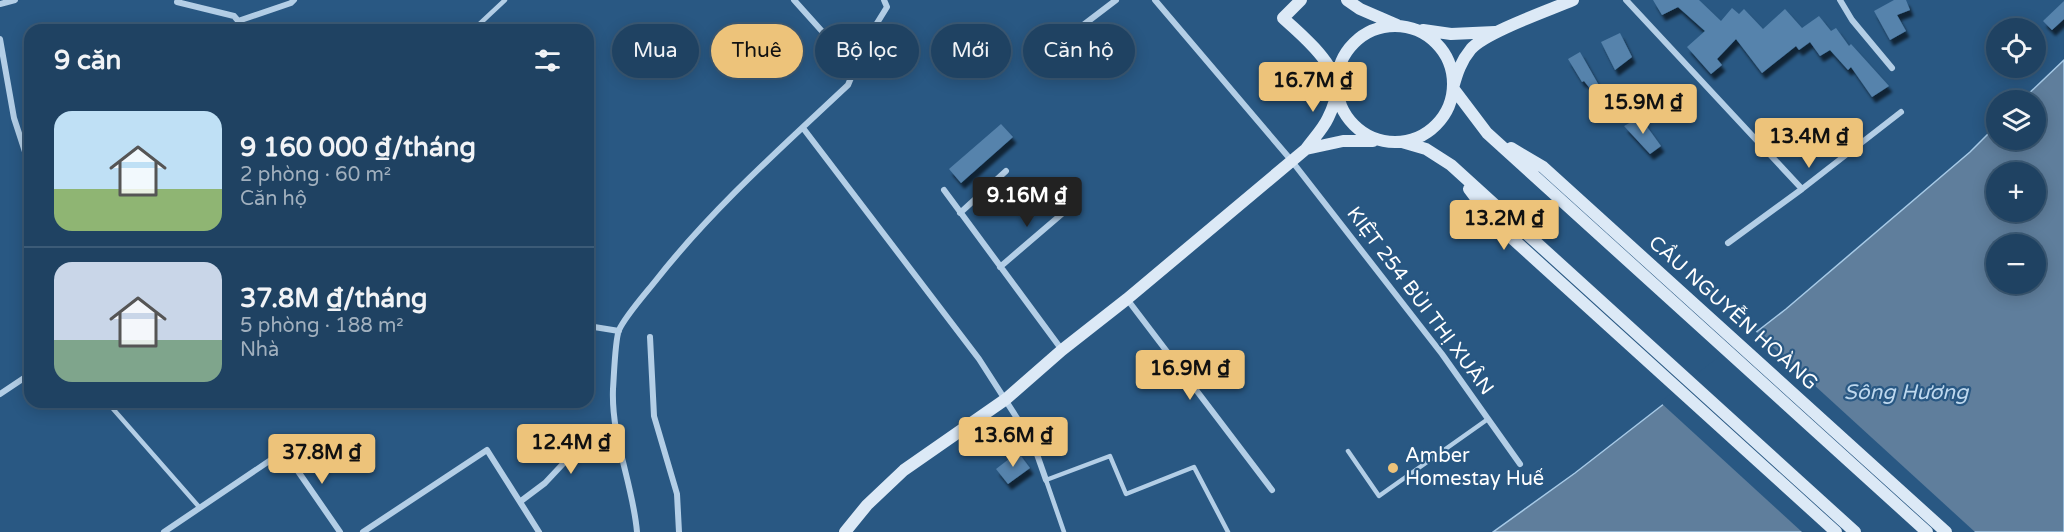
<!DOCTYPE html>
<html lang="vi">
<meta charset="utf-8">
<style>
:root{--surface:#1f4262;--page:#274968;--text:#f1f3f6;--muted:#a1b0be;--line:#3c5b77;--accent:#edc37a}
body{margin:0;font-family:"Varela Round",sans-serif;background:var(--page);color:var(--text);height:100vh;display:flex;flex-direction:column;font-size:22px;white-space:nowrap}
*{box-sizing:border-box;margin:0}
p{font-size:20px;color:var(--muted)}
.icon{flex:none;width:33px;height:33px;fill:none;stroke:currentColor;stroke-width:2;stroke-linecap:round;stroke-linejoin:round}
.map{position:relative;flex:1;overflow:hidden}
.sheet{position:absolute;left:24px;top:24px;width:570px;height:384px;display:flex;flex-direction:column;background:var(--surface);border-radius:18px;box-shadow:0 3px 15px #0003,0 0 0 2px var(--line)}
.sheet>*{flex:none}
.hud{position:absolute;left:612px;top:24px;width:570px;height:54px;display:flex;gap:12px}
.tools{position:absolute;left:1986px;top:18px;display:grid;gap:12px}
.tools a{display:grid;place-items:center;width:60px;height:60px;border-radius:50%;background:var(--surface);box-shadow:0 3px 15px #0003,0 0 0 2px var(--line);font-size:30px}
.price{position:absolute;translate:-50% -51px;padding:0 14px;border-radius:6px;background:var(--accent);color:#111;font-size:20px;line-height:39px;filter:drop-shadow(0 2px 3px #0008)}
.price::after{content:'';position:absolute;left:50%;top:36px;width:18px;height:14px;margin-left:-9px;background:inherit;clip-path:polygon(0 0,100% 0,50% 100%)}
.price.on{background:#222;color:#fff}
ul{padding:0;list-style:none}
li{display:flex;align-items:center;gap:18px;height:150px;padding:0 30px}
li+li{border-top:2px solid var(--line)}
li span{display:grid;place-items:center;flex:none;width:168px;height:120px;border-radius:18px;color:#555}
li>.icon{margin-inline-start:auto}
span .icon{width:72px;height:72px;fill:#fffc;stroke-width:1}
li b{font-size:26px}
h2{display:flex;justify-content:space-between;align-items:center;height:72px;padding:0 30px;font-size:26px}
.chip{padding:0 21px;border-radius:27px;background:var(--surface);box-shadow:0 3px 15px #0003,0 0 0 2px var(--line);font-size:21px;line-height:54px}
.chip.on{background:var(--accent);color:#111}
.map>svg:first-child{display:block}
.water{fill:#5f7e9c;stroke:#a7cae7;stroke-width:1.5;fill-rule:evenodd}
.pier{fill:#295883}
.building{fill:#5683ac;filter:url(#shadow)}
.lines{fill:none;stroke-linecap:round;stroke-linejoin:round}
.lane{stroke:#b3cee6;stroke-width:4.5}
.street{stroke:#b3cee6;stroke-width:6}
.secondary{stroke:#dce9f6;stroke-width:12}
.poi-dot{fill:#edc37a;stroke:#295883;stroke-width:2}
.labels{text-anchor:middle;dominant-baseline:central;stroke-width:4.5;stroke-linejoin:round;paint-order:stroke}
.street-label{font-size:20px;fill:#fff;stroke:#295883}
.poi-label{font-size:20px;fill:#fff;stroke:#295883;text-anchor:start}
.water-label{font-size:21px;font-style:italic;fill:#bed8ee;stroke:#295883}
</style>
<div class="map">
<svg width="2064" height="532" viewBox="0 0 2064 532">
<defs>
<filter id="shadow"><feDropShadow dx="3.5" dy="6" stdDeviation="1.5" flood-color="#0009"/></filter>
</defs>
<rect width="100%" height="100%" fill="#295883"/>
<path class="water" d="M2064 60V532H1493L1575 473 1786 309 1970 152 1996 126V140H2036V100H2022ZM1996 172H2036V212H1996ZM1996 244H2036V284H1996Z"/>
<path class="pier" d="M1754 330 1975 532H1802L1660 402Z"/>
<path class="building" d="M1653 0H1699L1721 21 1732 8 1739 14 1744 9 1763 29 1785 9 1802 28 1819 16 1831 31 1836 28 1849 46 1851 44 1889 86 1872 97 1851 67 1848 70 1830 50 1820 56 1810 42 1799 50 1796 46 1762 73 1736 39 1717 59 1722 65 1711 74 1687 47 1705 31 1678 7 1662 15Z
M1894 0H1906L1910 10 1897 15 1906 31 1890 40 1874 11Z
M2064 1V19L2052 30 2043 21Z
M1620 33 1632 57 1615 70 1601 42Z
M1580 52 1605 96 1599 100 1584 81 1582 82 1568 59Z
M1640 117 1661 146 1650 154 1624 126Z
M1001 124 1013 137 961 183 949 169Z
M1018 452 1030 468 1008 484 996 469Z"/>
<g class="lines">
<path class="lane" d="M473 30 505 0
M107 402 200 508
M1348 451 1379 496 1488 419
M1064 532 1046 480 1110 456 1126 494 1194 467 1228 532"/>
<path class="street" d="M1155 0 1291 160 1442 354 1520 464
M1626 0 1802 189
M1840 0 1852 20 1892 68
M177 2 234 16 246 30
M0 4 15 0
M238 21 291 3 294 0
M0 39 14 118 30 167
M1053 48 1116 0
M855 68 869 36 887 7 884 0
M803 128 979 359 1033 443 1046 480
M944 190 1062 350
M960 213 1006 171
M1728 243 1802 189 1901 112
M1000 267 1070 207
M1127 299 1272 490
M588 326 619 331
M650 337 654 416 677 494 679 532
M0 394 30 374
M521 501 545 483 575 451 584 447 597 449 619 447
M164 532 284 451 340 532
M363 532 487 450 539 532
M637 532C633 484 611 438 613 389 614 376 615 340 619 330 626 315 646 293 657 279 713 208 782 147 848 85L855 68 794 0"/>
<path class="secondary" d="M1347 0 1360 9 1397 25
M1573 0C1550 10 1486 32 1471 49 1461 61 1457 73 1453 88L1487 133 1927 532
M1337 84a58 58 0 1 1 116 0a58 58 0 1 1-116 0Z
M1423 30 1451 34 1495 32
M1402 142 1426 149 1451 165 1855 532
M1511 148 1543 167 1946 532
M1306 149 1343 141H1373
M1469 189 1493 221 1836 532
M845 532 867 505 904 470 1006 399 1062 350 1127 299 1306 149C1313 139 1323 129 1328 118 1333 108 1338 93 1336 82 1330 59 1300 33 1283 18L1301 0"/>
</g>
<circle class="poi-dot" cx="1393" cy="468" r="6"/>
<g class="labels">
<g class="street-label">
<text transform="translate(1420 301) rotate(53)">KIỆT 254 BÙI THỊ XUÂN</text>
<text transform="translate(1733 313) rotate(42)">CẦU NGUYỄN HOÀNG</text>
</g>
<g class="poi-label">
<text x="1405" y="456">Amber<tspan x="1405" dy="23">Homestay Huế</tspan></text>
</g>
<g class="water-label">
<text x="1906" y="392">Sông Hương</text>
</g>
</g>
</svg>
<div class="tools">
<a><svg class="icon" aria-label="locate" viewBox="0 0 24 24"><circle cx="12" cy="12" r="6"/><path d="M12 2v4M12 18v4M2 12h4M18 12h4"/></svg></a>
<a><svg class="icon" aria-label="layers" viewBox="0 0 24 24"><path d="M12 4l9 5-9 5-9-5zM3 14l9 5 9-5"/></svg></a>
<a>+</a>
<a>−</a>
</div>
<b class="price" style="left:1313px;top:113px">16.7M ₫</b>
<b class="price" style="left:1643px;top:135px">15.9M ₫</b>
<b class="price" style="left:1809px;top:169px">13.4M ₫</b>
<b class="price on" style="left:1027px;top:228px">9.16M ₫</b>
<b class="price" style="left:1504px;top:251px">13.2M ₫</b>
<b class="price" style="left:1190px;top:401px">16.9M ₫</b>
<b class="price" style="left:1013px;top:468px">13.6M ₫</b>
<b class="price" style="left:571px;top:475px">12.4M ₫</b>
<b class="price" style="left:322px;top:485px">37.8M ₫</b>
<div class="hud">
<a class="chip">Mua</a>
<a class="chip on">Thuê</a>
<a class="chip">Bộ lọc</a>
<a class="chip">Mới</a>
<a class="chip">Căn hộ</a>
</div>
<section class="sheet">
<h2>9 căn<svg class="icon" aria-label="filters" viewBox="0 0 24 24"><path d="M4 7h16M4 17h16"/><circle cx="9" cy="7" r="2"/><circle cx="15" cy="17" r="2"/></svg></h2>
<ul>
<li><span style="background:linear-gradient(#bfe0f5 65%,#8fb573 0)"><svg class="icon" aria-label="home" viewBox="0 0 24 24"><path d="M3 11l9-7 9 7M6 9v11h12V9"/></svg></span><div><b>9 160 000 ₫/tháng</b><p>2 phòng · 60 m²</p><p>Căn hộ</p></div></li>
<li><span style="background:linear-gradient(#c9d6e8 65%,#7fa58c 0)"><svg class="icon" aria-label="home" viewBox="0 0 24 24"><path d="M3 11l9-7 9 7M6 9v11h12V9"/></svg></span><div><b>37.8M ₫/tháng</b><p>5 phòng · 188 m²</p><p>Nhà</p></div></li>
</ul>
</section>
</div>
